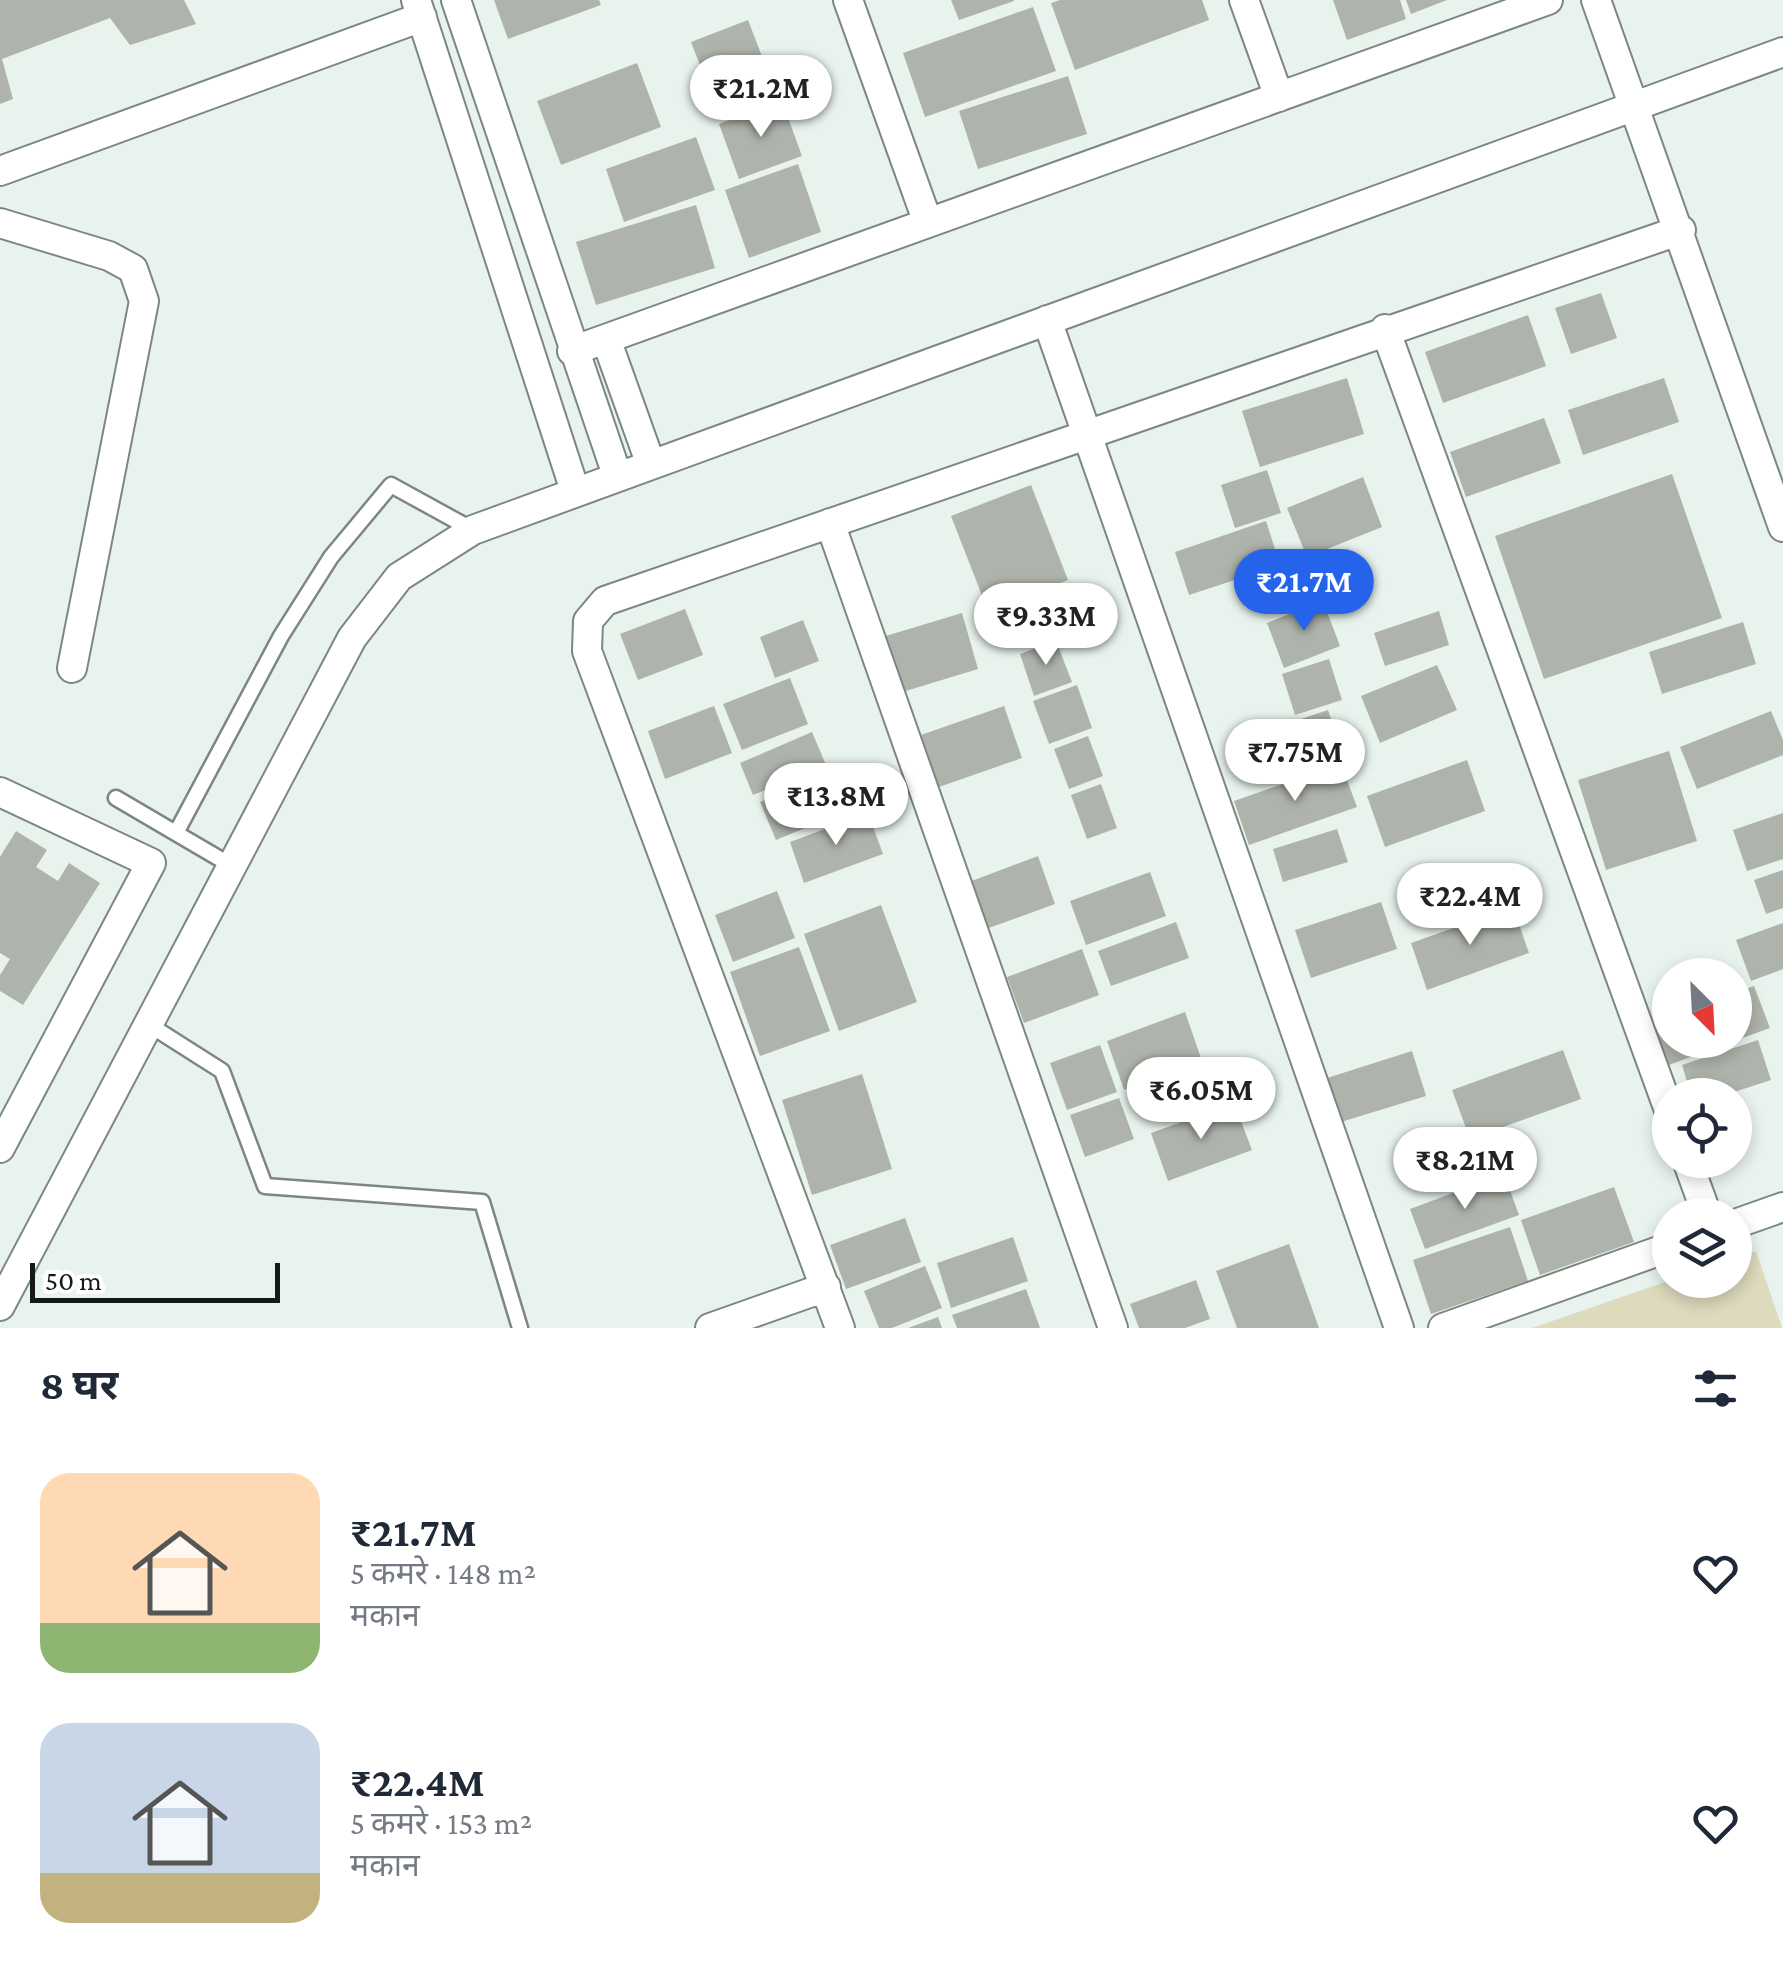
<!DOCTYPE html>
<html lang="hi">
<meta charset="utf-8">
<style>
:root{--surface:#fff;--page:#f2f2f3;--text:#1f2937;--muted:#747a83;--accent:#2563eb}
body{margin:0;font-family:"Crimson Pro","Noto Sans Devanagari",serif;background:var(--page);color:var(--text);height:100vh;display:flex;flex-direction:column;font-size:38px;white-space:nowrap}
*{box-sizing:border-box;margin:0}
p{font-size:32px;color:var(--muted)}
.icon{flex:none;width:55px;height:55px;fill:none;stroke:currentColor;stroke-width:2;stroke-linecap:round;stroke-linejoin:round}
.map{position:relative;height:1328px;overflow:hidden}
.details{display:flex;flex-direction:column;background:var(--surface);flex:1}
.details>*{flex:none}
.needle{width:65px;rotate:156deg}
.fabs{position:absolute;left:1652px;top:958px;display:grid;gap:20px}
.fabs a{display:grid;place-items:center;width:100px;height:100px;border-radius:50%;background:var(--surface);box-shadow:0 5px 15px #0003;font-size:50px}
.scale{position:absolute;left:30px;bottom:25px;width:250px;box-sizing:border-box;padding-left:10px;border:5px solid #151917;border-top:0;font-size:28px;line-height:35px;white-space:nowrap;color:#151917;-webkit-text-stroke:8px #fff;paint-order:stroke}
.price{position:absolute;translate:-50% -85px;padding:0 22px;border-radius:35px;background:#fff;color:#222;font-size:32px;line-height:65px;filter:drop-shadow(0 2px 5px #0008)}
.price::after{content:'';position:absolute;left:50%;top:60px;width:30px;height:22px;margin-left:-15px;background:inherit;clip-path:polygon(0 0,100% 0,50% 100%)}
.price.selected{background:var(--accent);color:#fff}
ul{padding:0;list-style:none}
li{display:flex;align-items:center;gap:30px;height:250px;padding:0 40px}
li span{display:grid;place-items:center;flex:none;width:280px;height:200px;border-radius:30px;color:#555}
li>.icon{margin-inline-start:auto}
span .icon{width:120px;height:120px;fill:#fffc;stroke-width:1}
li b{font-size:42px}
h2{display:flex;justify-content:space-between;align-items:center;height:120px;padding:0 40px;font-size:42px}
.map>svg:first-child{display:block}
.green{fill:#dddabd}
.building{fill:#aeb3ab}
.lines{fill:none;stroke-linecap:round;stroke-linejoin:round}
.service-casing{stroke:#7d8782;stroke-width:19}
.minor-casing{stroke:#7d8782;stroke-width:32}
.service{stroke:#fff;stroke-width:14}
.minor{stroke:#fff;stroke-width:28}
</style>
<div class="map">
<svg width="1783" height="1328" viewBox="0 0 1783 1328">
<rect width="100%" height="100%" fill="#e9f3ee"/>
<path class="green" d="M1756 1251 1782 1328H1532L1671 1280H1735V1258Z"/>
<path class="building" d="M0 0H184L196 24 130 45 110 18 2 59 13 99 0 104Z
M494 0H599L601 5 508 39Z
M951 0H1014V1L959 20Z
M1060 0H1202L1209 20 1075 70 1051 3Z
M1333 0H1400L1406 19 1347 40Z
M1406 0H1447L1411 14Z
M1033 7 1056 71 925 117 903 53Z
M748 20 768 72 711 94 691 42Z
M637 63 661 127 561 165 537 101Z
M1068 76 1087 134 978 169 959 111Z
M782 101 802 156 739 179 719 124Z
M696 137 715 190 624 222 606 169Z
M798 164 821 232 749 258 725 190Z
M696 205 715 268 596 305 576 242Z
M1601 293 1617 338 1571 354 1555 308Z
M1528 315 1546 366 1443 403 1425 352Z
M1347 378 1364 434 1260 467 1242 411Z
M1664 378 1679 422 1583 455 1568 410Z
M1544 418 1561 463 1466 497 1450 452Z
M1267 470 1281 513 1235 528 1221 485Z
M1672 474 1722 618 1544 679 1495 536Z
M1363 477 1382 527 1307 557 1287 508Z
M1031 485 1068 580 988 611 951 516Z
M1266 521 1280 565 1189 595 1175 552Z
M1323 601 1340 646 1284 668 1267 623Z
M685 609 703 655 638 680 620 634Z
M1439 611 1449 645 1385 666 1374 633Z
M962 613 978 669 896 694 879 638Z
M803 620 819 661 775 678 760 637Z
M1743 622 1756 664 1662 694 1649 652Z
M1056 641 1072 682 1034 696 1020 654Z
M1329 659 1342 700 1295 715 1282 674Z
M1437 665 1457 710 1380 743 1361 696Z
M790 678 808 724 742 750 723 704Z
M1077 685 1092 728 1049 744 1033 701Z
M714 706 732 753 665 779 648 731Z
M1004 706 1022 758 939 787 921 735Z
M1328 710 1343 755 1257 784 1242 739Z
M1771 711 1783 740V755L1697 789 1680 747Z
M812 732 826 765 753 795 740 763Z
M1088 736 1103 776 1069 789 1054 749Z
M1669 751 1697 841 1606 870 1578 780Z
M1467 760 1485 811 1385 847 1367 796Z
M1341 764 1357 807 1249 845 1234 801Z
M831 773 846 811 776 840 760 802Z
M1101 784 1117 828 1087 839 1071 795Z
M868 813 883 854 804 883 790 842Z
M1783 813V859L1747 871 1733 830Z
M1337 829 1348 862 1283 882 1273 849Z
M16 831 47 850 36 867 58 881 69 863 100 883 23 1005 0 991V975L10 959 0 953V857Z
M1038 856 1055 904 986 929 969 882Z
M1783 870V908L1766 914 1754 880Z
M1150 872 1166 916 1086 945 1070 901Z
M777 891 795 938 733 962 715 915Z
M1381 902 1397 949 1311 978 1295 930Z
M881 905 917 1002 839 1031 804 934Z
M1513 907 1529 953 1427 990 1411 943Z
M1176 922 1189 958 1111 986 1098 951Z
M1783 923V969L1751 981 1736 940Z
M799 947 830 1031 760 1056 730 972Z
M1082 949 1099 995 1024 1023 1007 977Z
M1754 986 1770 1028 1666 1066 1651 1024 1670 1017V1040H1735V993Z
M1185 1012 1202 1061 1124 1090 1107 1041Z
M1758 1040 1771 1080 1725 1095H1691L1682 1065Z
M1100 1045 1117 1092 1067 1110 1050 1063Z
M1563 1050 1581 1099 1470 1139 1452 1090Z
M1412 1051 1426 1096 1341 1122 1327 1078Z
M862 1074 892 1169 812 1195 782 1100Z
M1119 1098 1134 1139 1085 1157 1070 1115Z
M1234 1103 1252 1150 1168 1181 1151 1133Z
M1504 1174 1519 1215 1425 1249 1410 1209Z
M1614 1187 1634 1242 1540 1275 1521 1220Z
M905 1218 921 1262 846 1289 830 1245Z
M1510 1227 1528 1281 1431 1314 1413 1260Z
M1013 1237 1028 1281 951 1308 937 1263Z
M1289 1244 1319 1328H1237L1216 1271Z
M925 1266 942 1308 892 1328H879L864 1291Z
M1196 1280 1210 1319 1185 1328H1139L1130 1304Z
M1026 1289 1040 1328H957L952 1315Z
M938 1317 942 1328H908Z"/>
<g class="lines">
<defs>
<path id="service" d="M116 798 232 866
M176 833 281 636 331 557 391 485 473 530
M148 1024 222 1071 265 1186 482 1202 520 1328"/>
<path id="minor" d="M416 0 575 491
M456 0 617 475
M848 0 928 223
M1244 0 1279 97
M1596 0 1783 527
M0 171 422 17
M0 223 109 256 133 269 144 301 72 668
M1047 320 1399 1328
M1385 329 1670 1113
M606 339 650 462
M572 351 1548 0
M830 523 1113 1328
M0 792 151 863 0 1148
M1687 1160 1707 1215
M1735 1224 1783 1207
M0 1306 352 638 399 577 473 530 1783 52
M710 1328 826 1287
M840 1328 587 651 588 621 605 601 1681 230
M1443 1328 1670 1247"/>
</defs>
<use href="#service" class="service-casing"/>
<use href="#minor" class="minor-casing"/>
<use href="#service" class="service"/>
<use href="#minor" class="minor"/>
</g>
</svg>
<div class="fabs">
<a><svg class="needle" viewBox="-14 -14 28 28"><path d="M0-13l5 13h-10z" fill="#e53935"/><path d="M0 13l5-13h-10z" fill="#747a83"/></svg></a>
<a><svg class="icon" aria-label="locate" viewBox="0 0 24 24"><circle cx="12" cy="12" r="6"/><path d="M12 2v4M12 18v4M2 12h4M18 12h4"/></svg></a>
<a><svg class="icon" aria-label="layers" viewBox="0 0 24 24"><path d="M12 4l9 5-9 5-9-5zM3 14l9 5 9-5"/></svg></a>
</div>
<div class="scale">50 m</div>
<b class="price" style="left:761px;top:140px">₹21.2M</b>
<b class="price selected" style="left:1304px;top:634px">₹21.7M</b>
<b class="price" style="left:1046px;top:668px">₹9.33M</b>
<b class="price" style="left:1295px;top:804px">₹7.75M</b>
<b class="price" style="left:836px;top:848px">₹13.8M</b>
<b class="price" style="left:1470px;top:948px">₹22.4M</b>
<b class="price" style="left:1201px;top:1142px">₹6.05M</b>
<b class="price" style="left:1465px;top:1212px">₹8.21M</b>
</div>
<section class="details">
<h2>8 घर<svg class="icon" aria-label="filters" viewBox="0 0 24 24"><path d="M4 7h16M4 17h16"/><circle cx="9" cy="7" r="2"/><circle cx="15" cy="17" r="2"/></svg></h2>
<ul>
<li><span style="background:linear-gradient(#ffd9b3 75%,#8fb573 0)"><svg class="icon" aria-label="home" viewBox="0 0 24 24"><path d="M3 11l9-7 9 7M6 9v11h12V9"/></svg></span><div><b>₹21.7M</b><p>5 कमरे · 148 m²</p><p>मकान</p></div><svg class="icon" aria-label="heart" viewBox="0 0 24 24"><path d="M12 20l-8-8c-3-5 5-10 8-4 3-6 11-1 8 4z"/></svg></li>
<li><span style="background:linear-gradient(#c9d6e8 75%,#c2b280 0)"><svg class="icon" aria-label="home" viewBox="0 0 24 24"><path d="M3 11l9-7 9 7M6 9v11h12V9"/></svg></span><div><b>₹22.4M</b><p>5 कमरे · 153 m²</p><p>मकान</p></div><svg class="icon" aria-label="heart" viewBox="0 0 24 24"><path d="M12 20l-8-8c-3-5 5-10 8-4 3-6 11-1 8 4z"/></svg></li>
</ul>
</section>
